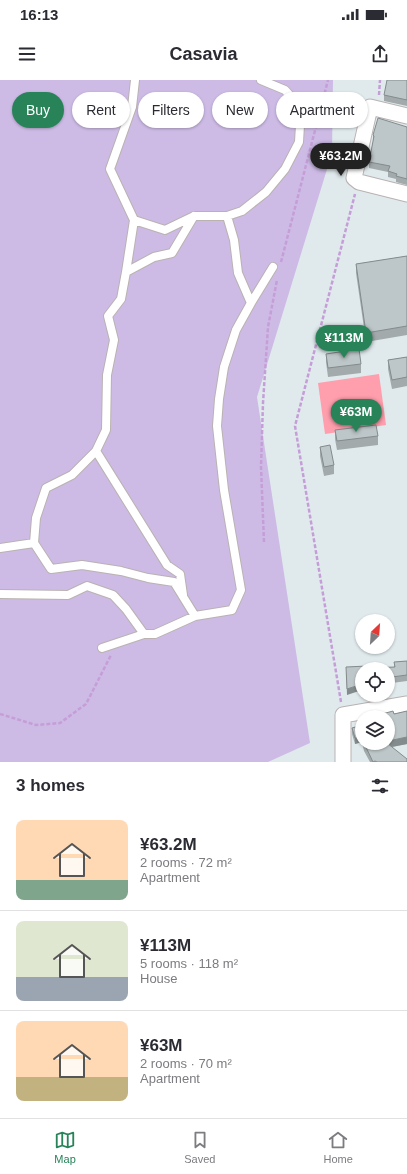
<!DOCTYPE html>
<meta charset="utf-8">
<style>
:root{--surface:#fff;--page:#f7f7f7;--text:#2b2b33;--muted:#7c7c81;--line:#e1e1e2;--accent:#288359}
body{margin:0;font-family:Helvetica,sans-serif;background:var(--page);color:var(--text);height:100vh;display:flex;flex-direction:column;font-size:15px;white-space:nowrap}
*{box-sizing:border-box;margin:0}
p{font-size:13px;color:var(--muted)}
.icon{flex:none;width:22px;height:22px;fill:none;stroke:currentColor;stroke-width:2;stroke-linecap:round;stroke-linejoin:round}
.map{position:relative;height:682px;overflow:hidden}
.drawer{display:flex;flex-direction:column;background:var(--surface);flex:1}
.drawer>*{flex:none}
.banner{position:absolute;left:12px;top:12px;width:383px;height:36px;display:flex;gap:8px}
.needle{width:26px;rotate:25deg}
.tools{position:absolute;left:355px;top:534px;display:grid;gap:8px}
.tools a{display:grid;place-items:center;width:40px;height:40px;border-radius:50%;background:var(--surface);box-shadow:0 1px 3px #0004;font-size:20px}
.price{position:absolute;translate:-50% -34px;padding:0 9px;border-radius:14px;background:var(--accent);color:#fff;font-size:13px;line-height:26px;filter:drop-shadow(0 1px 2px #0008)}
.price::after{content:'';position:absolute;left:50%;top:24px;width:12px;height:9px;margin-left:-6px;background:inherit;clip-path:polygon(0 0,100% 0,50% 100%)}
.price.active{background:#222;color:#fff}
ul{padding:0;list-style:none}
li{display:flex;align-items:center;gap:12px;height:100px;padding:0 16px}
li+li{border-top:1px solid var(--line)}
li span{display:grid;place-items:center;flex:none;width:112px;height:80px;border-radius:8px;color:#555}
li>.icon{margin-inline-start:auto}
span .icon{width:48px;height:48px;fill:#fffc;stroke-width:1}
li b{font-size:17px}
h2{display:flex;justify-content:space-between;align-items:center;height:48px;padding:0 16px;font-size:17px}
.tag{padding:0 14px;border-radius:18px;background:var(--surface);box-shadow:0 1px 3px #0004;font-size:14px;line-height:36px}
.tag.active{background:var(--accent);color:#fff}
.status{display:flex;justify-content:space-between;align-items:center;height:28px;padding:0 20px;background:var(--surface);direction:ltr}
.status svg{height:11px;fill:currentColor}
header{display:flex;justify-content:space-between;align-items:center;height:52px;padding:0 16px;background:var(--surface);font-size:18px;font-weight:700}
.menu{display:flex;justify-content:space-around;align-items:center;height:56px;border-top:1px solid var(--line);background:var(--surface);font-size:11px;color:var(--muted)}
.menu a{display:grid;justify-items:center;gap:2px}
.menu .active{color:var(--accent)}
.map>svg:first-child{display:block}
.green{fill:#cdbbe6}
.water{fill:#ff9ead}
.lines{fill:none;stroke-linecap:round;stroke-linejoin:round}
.lane-casing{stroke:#b9b2b1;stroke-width:10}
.street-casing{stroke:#b9b2b1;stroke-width:17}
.path{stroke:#c59ed8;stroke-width:2.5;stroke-dasharray:4 2;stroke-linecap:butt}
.lane{stroke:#fff;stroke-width:8}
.street{stroke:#fff;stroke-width:15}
.wall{fill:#a3aaac}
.shaded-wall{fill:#848b8c}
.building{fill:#bdc6c8;stroke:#848b8c}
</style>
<div class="status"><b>16:13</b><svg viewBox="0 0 49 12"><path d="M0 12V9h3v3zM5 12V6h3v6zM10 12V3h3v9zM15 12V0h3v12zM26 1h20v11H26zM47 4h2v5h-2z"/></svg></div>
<header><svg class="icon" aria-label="menu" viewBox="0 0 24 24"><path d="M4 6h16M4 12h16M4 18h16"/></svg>Casavia<svg class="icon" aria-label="share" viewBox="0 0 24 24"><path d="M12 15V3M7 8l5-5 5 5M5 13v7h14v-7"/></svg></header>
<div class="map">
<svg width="407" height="682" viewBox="0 0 407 682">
<rect width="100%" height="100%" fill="#e0eaed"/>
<path class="green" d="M0 0H333L332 73 257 317 310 663 268 682H0Z"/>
<path class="water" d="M379 294 386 345 325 354 318 303Z"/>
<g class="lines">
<defs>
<path id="lane" d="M135 0 132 27 110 89 134 140 165 150 194 136H227
M134 140 126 192 154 177 172 173 194 136
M126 192 121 219 108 236 114 260 107 295 106 350 96 371 72 395 46 408 36 438 34 463 51 489 82 485 121 491 148 498 174 502 195 536
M251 223 273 187
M96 371 167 485 180 494 183 515
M0 468 34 463
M0 514 68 515 87 506 113 515 126 529 144 554H155L195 536 232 530 241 510 224 410 217 346 219 319 224 287 236 250 251 223 238 193 234 160 227 136 242 131 266 112 285 89 299 62 301 28 285 10 261 0
M102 568 144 554"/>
<path id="street" d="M407 36 370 27 354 98 359 102 407 114
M343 682V635L407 624"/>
</defs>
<use href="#lane" class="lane-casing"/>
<use href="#street" class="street-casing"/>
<path class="path" d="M379 15 380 0
M281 182 328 0
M264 462 261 387 263 323 268 247 277 200
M341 622 295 346 355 114
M0 634 36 645 60 643 86 624 111 575"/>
<use href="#lane" class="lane"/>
<use href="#street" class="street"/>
</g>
<path class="wall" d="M407 0V26L384 21V15Z
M407 47V105L396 102V99L388 97V92L369 88V82L373 62V55Z
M407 176V255L366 262 356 193V184Z
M326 274 361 284V293L328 297 326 282Z
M407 277V306L392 309 388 289V280Z
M335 350 378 356V365L337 370 335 359Z
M320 367 334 385V394L324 396 320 376Z
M407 581V601L392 603V608L388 609V589H362L347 615 346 593 367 588 394 587V582Z
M407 631V664L392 667 407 682H370L364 671 362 662 355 664 352 654V648L362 645V663H388V637H375V636L394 634Z"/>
<path class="shaded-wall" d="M362 604V610L347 615V609Z
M362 656V662L355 664V658Z
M407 657V664L386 668V663H388V661Z"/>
<path class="building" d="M387 0H407V20L384 15Z
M378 38 407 47V99L396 96 397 94 388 91 390 86 369 82 374 56 373 55Z
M407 176V246L366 253 356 184Z
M359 269 361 284 328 288 326 274Z
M407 277V297L392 300 388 280Z
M376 345 378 356 337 361 335 350Z
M330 365 334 385 324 387 320 367Z
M407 581V595L392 597V602H388V589H362V604L347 609 346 587 367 586V588L395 587 394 582Z
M393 631 394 634 407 631V657L388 661V637H376L375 636Z
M362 645V658V656L355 658 352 648Z
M364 663H387L407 679V682H377L375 681 373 682Z"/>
</svg>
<div class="tools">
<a><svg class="needle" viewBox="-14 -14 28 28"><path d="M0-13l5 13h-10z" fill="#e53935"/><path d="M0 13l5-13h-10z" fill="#7c7c81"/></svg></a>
<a><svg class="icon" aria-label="locate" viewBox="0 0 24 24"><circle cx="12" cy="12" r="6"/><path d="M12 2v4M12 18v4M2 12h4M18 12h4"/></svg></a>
<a><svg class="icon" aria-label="layers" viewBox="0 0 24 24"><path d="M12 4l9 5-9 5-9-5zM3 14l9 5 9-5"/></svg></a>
</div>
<b class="price active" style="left:341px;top:97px">¥63.2M</b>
<b class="price" style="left:344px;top:279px">¥113M</b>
<b class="price" style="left:356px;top:353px">¥63M</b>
<div class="banner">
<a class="tag active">Buy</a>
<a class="tag">Rent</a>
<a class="tag">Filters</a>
<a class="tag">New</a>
<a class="tag">Apartment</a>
</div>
</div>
<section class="drawer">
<h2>3 homes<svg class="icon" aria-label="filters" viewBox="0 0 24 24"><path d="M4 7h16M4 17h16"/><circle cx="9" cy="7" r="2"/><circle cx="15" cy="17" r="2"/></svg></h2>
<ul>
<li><span style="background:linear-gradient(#ffd9b3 75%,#7fa58c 0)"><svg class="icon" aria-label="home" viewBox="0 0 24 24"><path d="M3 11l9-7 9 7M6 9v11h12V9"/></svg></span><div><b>¥63.2M</b><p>2 rooms · 72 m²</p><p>Apartment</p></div></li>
<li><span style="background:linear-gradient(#dfe7d0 70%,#9aa5b1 0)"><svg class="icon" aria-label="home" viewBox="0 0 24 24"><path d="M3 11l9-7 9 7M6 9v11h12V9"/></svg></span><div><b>¥113M</b><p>5 rooms · 118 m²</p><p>House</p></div></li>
<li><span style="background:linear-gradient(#ffd9b3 70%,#c2b280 0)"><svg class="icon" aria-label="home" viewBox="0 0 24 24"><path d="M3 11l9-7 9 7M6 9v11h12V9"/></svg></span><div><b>¥63M</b><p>2 rooms · 70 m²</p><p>Apartment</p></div></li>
</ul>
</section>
<nav class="menu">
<a class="active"><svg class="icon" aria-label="map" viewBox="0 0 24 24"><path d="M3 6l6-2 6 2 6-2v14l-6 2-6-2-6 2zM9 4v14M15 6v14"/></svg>Map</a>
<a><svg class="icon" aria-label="saved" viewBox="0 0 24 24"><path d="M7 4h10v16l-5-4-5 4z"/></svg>Saved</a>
<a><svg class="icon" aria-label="home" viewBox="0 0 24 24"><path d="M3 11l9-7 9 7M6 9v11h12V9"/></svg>Home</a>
</nav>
